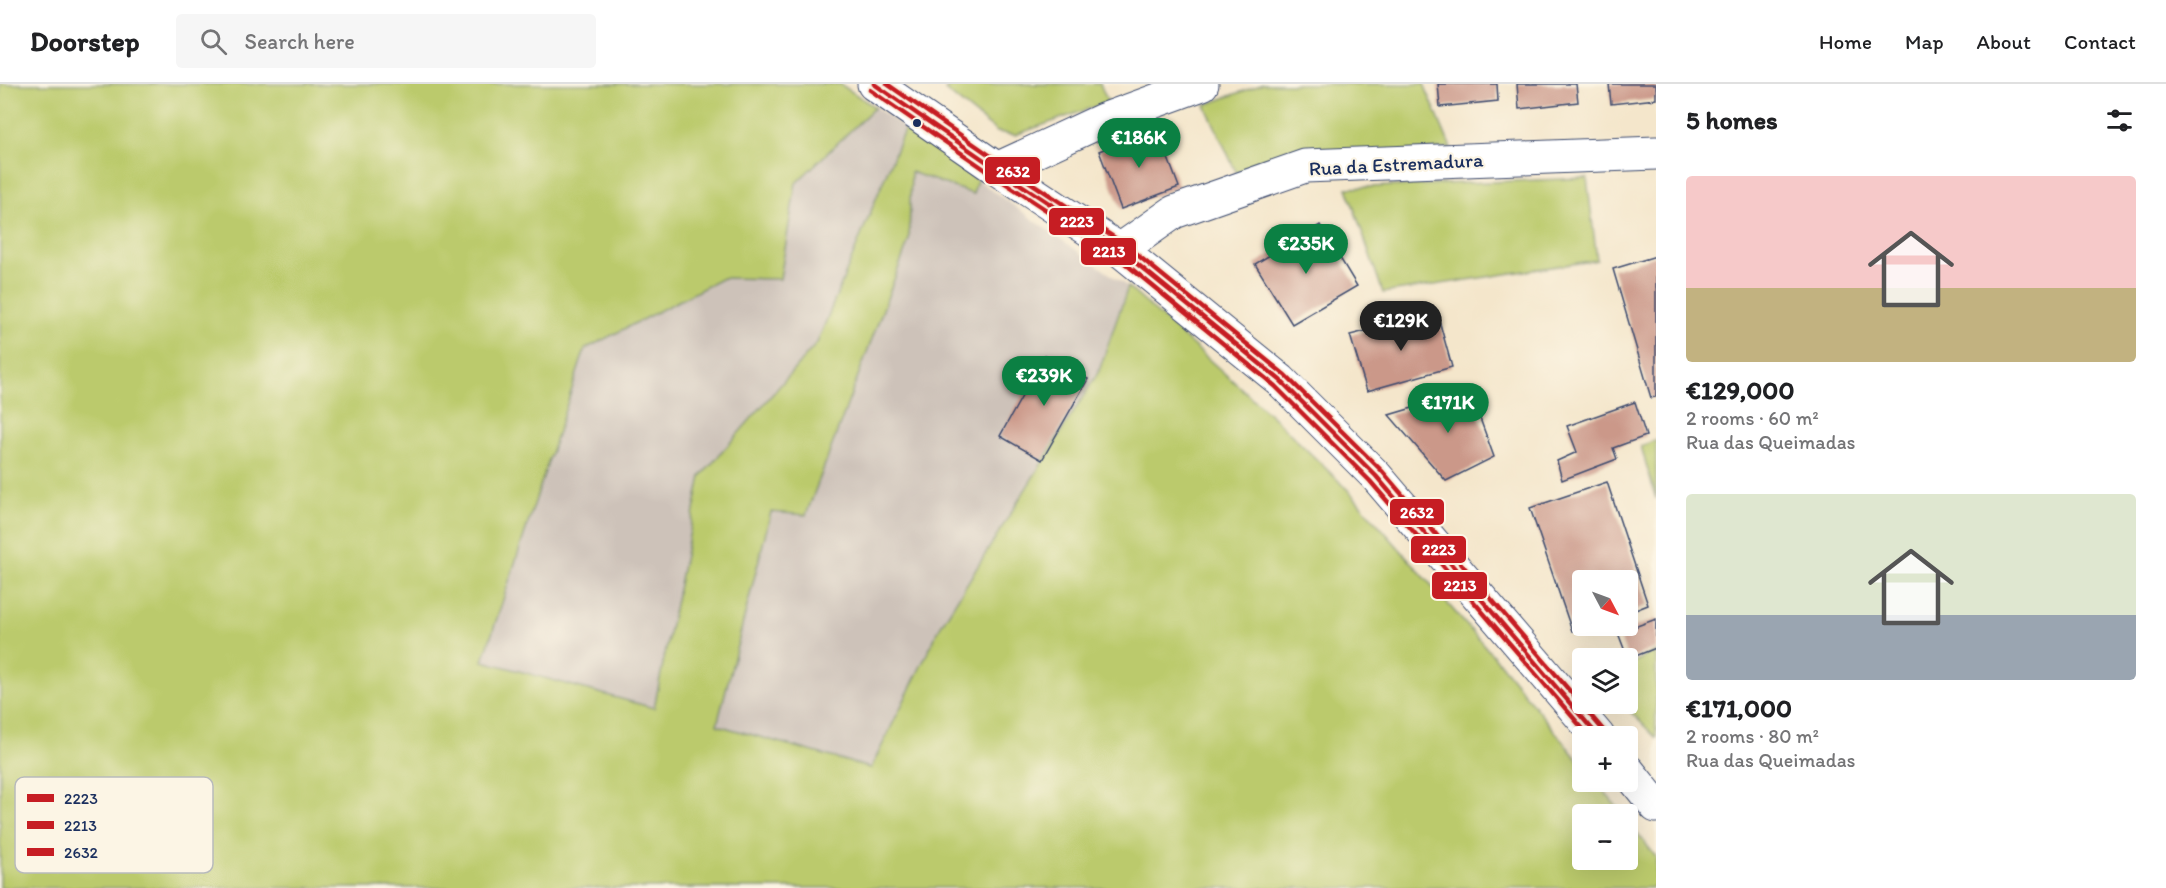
<!DOCTYPE html>
<meta charset="utf-8">
<style>
:root{--surface:#fff;--page:#f6f6f6;--text:#202124;--muted:#757577;--line:#e0e0e0;--accent:#0b8043}
body{margin:0;font-family:Itim,sans-serif;background:var(--page);color:var(--text);height:100vh;display:flex;flex-direction:column;font-size:22px;white-space:nowrap}
*{box-sizing:border-box;margin:0}
p{font-size:20px;color:var(--muted)}
.icon{flex:none;width:33px;height:33px;fill:none;stroke:currentColor;stroke-width:2;stroke-linecap:round;stroke-linejoin:round}
.map{position:relative;flex:1;overflow:hidden}
.details{display:flex;flex-direction:column;background:var(--surface);width:510px}
.details>*{flex:none}
.needle{width:39px;rotate:131deg}
.controls{position:absolute;left:1572px;top:486px;display:grid;gap:12px}
.controls a{display:grid;place-items:center;width:66px;height:66px;border-radius:6px;background:var(--surface);box-shadow:0 6px 24px #0002;font-size:30px}
.price{position:absolute;translate:-50% -51px;padding:0 14px;border-radius:21px;background:var(--accent);color:#fff;font-size:20px;line-height:39px;filter:drop-shadow(0 2px 3px #0008)}
.price::after{content:'';position:absolute;left:50%;top:36px;width:18px;height:14px;margin-left:-9px;background:inherit;clip-path:polygon(0 0,100% 0,50% 100%)}
.price.current{background:#222;color:#fff}
ul{padding:0;list-style:none}
li{display:grid;align-content:center;gap:12px;height:318px;padding:0 30px}
li span{display:grid;place-items:center;height:186px;border-radius:6px;color:#555}
li>.icon{margin-inline-start:auto}
span .icon{width:108px;height:108px;fill:#fffc;stroke-width:1}
li b{font-size:26px}
h2{display:flex;justify-content:space-between;align-items:center;height:72px;padding:0 30px;font-size:26px}
header{display:flex;align-items:center;gap:36px;box-sizing:border-box;height:84px;padding:0 30px;background:var(--surface);border-bottom:2px solid var(--line)}
header strong{font-size:28px}
nav{display:flex;gap:33px;margin-inline-start:auto;font-size:21px}
.search{width:420px;height:54px;background:var(--page);display:flex;align-items:center;gap:15px;box-sizing:border-box;padding:0 21px;border-radius:6px;color:var(--muted);font-size:22px}
main{display:flex;flex:1;min-height:0}
.map>svg:first-child{display:block}
.industrial{fill:#cdc2b9}
.green{fill:#bbca6c;stroke:#6b7c65;stroke-width:1.5}
.building{fill:#cb9889}
.lines{fill:none;stroke-linecap:round;stroke-linejoin:round}
.street-casing{stroke:#3c4a6e;stroke-width:35}
.street{stroke:#fff;stroke-width:33}
.bus-1-casing{stroke:#fcf5e5;stroke-width:9}
.bus-2-casing{stroke:#fcf5e5;stroke-width:9}
.bus-3-casing{stroke:#fcf5e5;stroke-width:9}
.bus-1{stroke:#c61d23;stroke-width:4.5}
.bus-2{stroke:#c61d23;stroke-width:4.5}
.bus-3{stroke:#c61d23;stroke-width:4.5}
.bus-dot{fill:#1b2f5e;stroke:#fcf5e5;stroke-width:2}
.labels{text-anchor:middle;dominant-baseline:central;stroke-width:4.5;stroke-linejoin:round;paint-order:stroke}
.street-label{font-size:20px;fill:#1b2f5e;stroke:#fcf5e5}
.key{fill:#fcf5e5;stroke:#b8babc;stroke-width:1.5}
.key-label{font-size:16px;fill:#1b2f5e}
.line-badge{stroke:#fcf5e5;stroke-width:2}
.badge-label{font-size:16px;text-anchor:middle;font-weight:bold;fill:#fff}
</style>
<header>
<strong>Doorstep</strong>
<div class="search"><svg class="icon" aria-label="search" viewBox="0 0 24 24"><circle cx="10" cy="10" r="6"/><path d="M15 15l6 6"/></svg>Search here</div>
<nav><a>Home</a><a>Map</a><a>About</a><a>Contact</a></nav>
</header>
<main>
<div class="map">
<svg width="1656" height="804" viewBox="0 0 1656 804">
<rect width="100%" height="100%" fill="#fcf5e5"/>
<filter id="ink" filterUnits="userSpaceOnUse"><feTurbulence type="fractalNoise" baseFrequency=".0167" numOctaves="2"/><feDisplacementMap in="SourceGraphic" scale="12" xChannelSelector="R" yChannelSelector="G"/><feConvolveMatrix kernelMatrix="1 2 1 2 8 2 1 2 1" color-interpolation-filters="sRGB"/></filter>
<filter id="wash" filterUnits="userSpaceOnUse"><feTurbulence type="fractalNoise" baseFrequency=".008" numOctaves="4" result="noise"/><feDisplacementMap in="SourceGraphic" scale="24" xChannelSelector="R" yChannelSelector="G"/><feGaussianBlur stdDeviation="1.35" result="paint"/><feColorMatrix in="noise" values="0 0 0 0 0 0 0 0 0 0 0 0 0 0 0 0 0 1.4 0 .05"/><feComposite in="paint" operator="in"/></filter>
<g filter="url(#wash)">
<rect width="100%" height="100%" fill="#f4e6cb"/>
<path class="industrial" d="M875 23 1128 203 1100 287 940 543 871 684 482 577 585 265 723 194 780 195 796 99Z"/>
<path class="green" d="M0 0H840L875 23 796 99 780 195 723 194 585 265 483 577 654 624 701 392 817 259 905 44 977 96 973 110 911 88 909 156 806 431 771 428 717 641 871 684 940 543 1099 287 1128 203 1272 332 1348 406 1498 577 1582 681V698H1596L1623 730H1582V776H1628V737L1656 773V804H0Z
M953 0H1100L1108 18 1015 51 997 48 945 6Z
M1263 0H1424L1451 64 1283 77 1236 88 1205 21Z
M1587 94 1597 176 1383 209 1347 104Z
M1656 356V415L1641 362Z
M1656 567V654L1623 620H1628V581Z"/>
<g id="blocks">
<path class="building" d="M1438 0H1497L1498 17 1440 23Z
M1517 0H1576L1578 18 1519 25Z
M1609 0H1656V15L1611 20Z
M1157 45 1179 103 1121 125 1099 67Z
M1320 141 1357 202 1292 240 1255 180Z
M1656 172V313L1651 314 1613 185Z
M1437 229 1452 283 1367 307 1350 251Z
M1045 271 1088 295 1042 376 1000 352Z
M1470 307 1494 373 1446 397 1389 331Z
M1635 318 1646 352 1613 364 1617 375 1562 396 1557 377 1577 368 1567 342Z
M1607 398 1648 521 1628 529V496H1582V542H1589L1572 547 1530 424Z
M1656 535V564L1628 575 1618 549Z"/>
</g>
</g>
<g filter="url(#ink)">
<use href="#blocks" fill-opacity="0" stroke="#3c4a6e" stroke-width="1.5"/>
<g class="lines">
<defs>
<path id="street" d="M874 0 997 85 1120 166 1280 296 1376 392 1598 652
M997 85 1103 36 1202 0
M1120 166 1174 128 1305 82 1656 69
M1628 687 1656 722"/>
</defs>
<use href="#street" class="street-casing"/>
<use href="#street" class="street"/>
<defs>
<path id="bus-1" d="M874 0 997 85 1120 166 1280 296 1376 392 1598 652"/>
<path id="bus-2" d="M870 6 993 91 1116 172 1275 302 1370 397 1589 652"/>
<path id="bus-3" d="M887 0 1001 79 1124 160 1285 291 1382 387 1604 647"/>
</defs>
<use href="#bus-1" class="bus-1-casing"/>
<use href="#bus-2" class="bus-2-casing"/>
<use href="#bus-3" class="bus-3-casing"/>
<use href="#bus-1" class="bus-1"/>
<use href="#bus-2" class="bus-2"/>
<use href="#bus-3" class="bus-3"/>
</g>
</g>
<circle class="bus-dot" cx="917" cy="39" r="5"/>
<g class="labels">
<g class="street-label">
<text transform="translate(1396 80) rotate(-3)">Rua da Estremadura</text>
</g>
</g>
<rect x="15" y="693" width="198" height="96" rx="9" class="key"/>
<rect x="27" y="710" width="27" height="8" fill="#c61d23"/>
<rect x="27" y="737" width="27" height="8" fill="#c61d23"/>
<rect x="27" y="764" width="27" height="8" fill="#c61d23"/>
<g class="key-label">
<text x="64" y="720">2223</text>
<text x="64" y="747">2213</text>
<text x="64" y="774">2632</text>
</g>
<g class="line-badge">
<rect x="984" y="72" width="57" height="29" rx="6" fill="#c61d23"/>
<rect x="1048" y="123" width="57" height="29" rx="6" fill="#c61d23"/>
<rect x="1080" y="153" width="57" height="29" rx="6" fill="#c61d23"/>
<rect x="1389" y="414" width="56" height="28" rx="6" fill="#c61d23"/>
<rect x="1410" y="451" width="57" height="29" rx="6" fill="#c61d23"/>
<rect x="1431" y="487" width="57" height="29" rx="6" fill="#c61d23"/>
</g>
<g class="badge-label">
<text x="1013" y="93">2632</text>
<text x="1077" y="143">2223</text>
<text x="1109" y="173">2213</text>
<text x="1417" y="434">2632</text>
<text x="1439" y="471">2223</text>
<text x="1460" y="507">2213</text>
</g>
</svg>
<div class="controls">
<a><svg class="needle" viewBox="-14 -14 28 28"><path d="M0-13l5 13h-10z" fill="#e53935"/><path d="M0 13l5-13h-10z" fill="#757577"/></svg></a>
<a><svg class="icon" aria-label="layers" viewBox="0 0 24 24"><path d="M12 4l9 5-9 5-9-5zM3 14l9 5 9-5"/></svg></a>
<a>+</a>
<a>−</a>
</div>
<b class="price" style="left:1139px;top:85px">€186K</b>
<b class="price" style="left:1306px;top:191px">€235K</b>
<b class="price current" style="left:1401px;top:268px">€129K</b>
<b class="price" style="left:1044px;top:323px">€239K</b>
<b class="price" style="left:1448px;top:350px">€171K</b>
</div>
<section class="details">
<h2>5 homes<svg class="icon" aria-label="filters" viewBox="0 0 24 24"><path d="M4 7h16M4 17h16"/><circle cx="9" cy="7" r="2"/><circle cx="15" cy="17" r="2"/></svg></h2>
<ul>
<li><span style="background:linear-gradient(#f6c9c9 60%,#c2b280 0)"><svg class="icon" aria-label="home" viewBox="0 0 24 24"><path d="M3 11l9-7 9 7M6 9v11h12V9"/></svg></span><div><b>€129,000</b><p>2 rooms · 60 m²</p><p>Rua das Queimadas</p></div></li>
<li><span style="background:linear-gradient(#dfe7d0 65%,#9aa5b1 0)"><svg class="icon" aria-label="home" viewBox="0 0 24 24"><path d="M3 11l9-7 9 7M6 9v11h12V9"/></svg></span><div><b>€171,000</b><p>2 rooms · 80 m²</p><p>Rua das Queimadas</p></div></li>
</ul>
</section>
</main>
